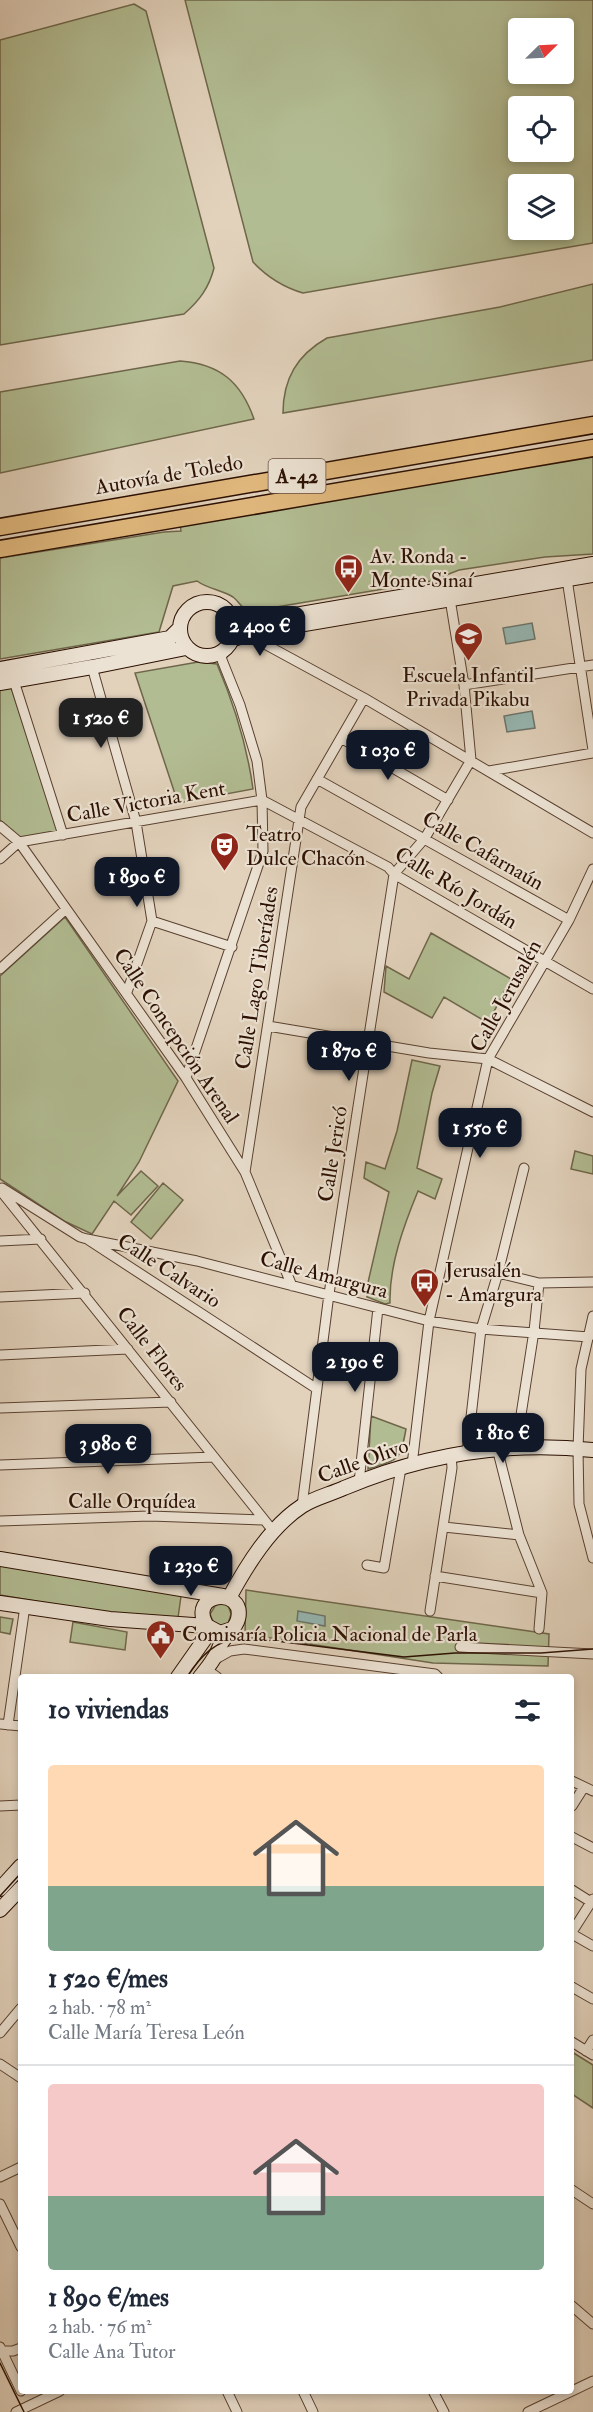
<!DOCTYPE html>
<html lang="es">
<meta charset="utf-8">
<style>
:root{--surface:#fff;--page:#f6f6f7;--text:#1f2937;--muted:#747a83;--line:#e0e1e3;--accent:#111827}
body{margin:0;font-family:"IM FELL Double Pica",serif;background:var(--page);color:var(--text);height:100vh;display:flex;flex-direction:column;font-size:22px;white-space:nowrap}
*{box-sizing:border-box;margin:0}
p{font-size:20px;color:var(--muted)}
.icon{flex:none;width:33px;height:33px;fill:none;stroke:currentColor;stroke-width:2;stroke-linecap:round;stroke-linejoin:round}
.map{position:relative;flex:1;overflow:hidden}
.details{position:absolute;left:18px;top:1674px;width:556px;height:720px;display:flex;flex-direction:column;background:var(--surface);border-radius:6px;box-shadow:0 3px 9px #0003}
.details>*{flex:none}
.needle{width:39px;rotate:66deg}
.buttons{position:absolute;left:508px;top:18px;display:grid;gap:12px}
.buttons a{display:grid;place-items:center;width:66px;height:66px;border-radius:6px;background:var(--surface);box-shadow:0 3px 9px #0003;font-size:30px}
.price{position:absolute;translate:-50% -51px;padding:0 14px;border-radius:12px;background:var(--accent);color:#fff;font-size:20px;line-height:39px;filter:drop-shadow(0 2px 3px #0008)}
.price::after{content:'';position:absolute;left:50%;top:36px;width:18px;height:14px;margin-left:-9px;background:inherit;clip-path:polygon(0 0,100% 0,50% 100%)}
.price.on{background:#222;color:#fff}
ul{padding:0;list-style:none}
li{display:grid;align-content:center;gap:12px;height:318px;padding:0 30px}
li+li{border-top:2px solid var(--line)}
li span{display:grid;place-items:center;height:186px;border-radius:6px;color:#555}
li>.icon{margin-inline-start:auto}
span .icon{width:108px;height:108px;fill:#fffc;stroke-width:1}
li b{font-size:26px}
h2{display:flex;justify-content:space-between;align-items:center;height:72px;padding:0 30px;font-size:26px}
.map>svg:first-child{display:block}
.green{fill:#b2bc92;stroke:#6e664a;stroke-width:1.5;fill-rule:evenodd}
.water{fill:#95b7b2;stroke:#6b746b;stroke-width:1.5}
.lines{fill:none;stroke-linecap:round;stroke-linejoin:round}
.street-casing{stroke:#594030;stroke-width:11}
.secondary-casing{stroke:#2b0f01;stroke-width:16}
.highway-casing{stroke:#2b0f01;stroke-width:19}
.street{stroke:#ece2d3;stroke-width:9}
.secondary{stroke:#ece2d3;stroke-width:14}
.highway{stroke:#e1b97e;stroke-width:16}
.tram{stroke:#2b0f01;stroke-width:1.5}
.labels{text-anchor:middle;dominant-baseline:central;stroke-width:4.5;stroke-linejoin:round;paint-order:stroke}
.shield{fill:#ece2d3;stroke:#654e40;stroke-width:1.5}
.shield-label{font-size:20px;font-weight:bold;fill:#2b0f01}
.street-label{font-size:21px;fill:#2b0f01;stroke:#ece2d3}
.poi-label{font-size:21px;fill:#2b0f01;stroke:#ece2d3;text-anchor:start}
</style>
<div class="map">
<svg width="593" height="2412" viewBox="0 0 593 2412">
<rect width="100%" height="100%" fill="#e2d2bc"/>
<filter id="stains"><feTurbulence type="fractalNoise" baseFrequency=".00333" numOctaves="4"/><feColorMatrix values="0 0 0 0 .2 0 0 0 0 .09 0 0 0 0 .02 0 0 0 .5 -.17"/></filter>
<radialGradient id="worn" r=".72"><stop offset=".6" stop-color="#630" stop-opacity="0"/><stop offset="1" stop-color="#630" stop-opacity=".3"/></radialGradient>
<path class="green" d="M185 0H593V243L303 293C283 287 268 278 253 262ZM519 28H564V74H519ZM564 106V152H519V106ZM564 184V230H519V184Z
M134 4 146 11 214 268C209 288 199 301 184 314L0 345V40Z
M593 284V360L283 413C283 379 297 355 327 338L500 307Z
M180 361C220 364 241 382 254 419L0 473V392Z
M593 454V554L545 557 459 570 431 581 252 611C238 607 242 604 233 597 222 590 208 589 197 581L173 586 159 632 0 659V558L164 532 181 531 179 519Z
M198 662 217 664C234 704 247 745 253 789L178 803 135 673Z
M9 681 59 834 20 838 0 820V682Z
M65 917 178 1081 139 1162 117 1196 141 1171 158 1186 131 1215 114 1201 92 1234 64 1221 0 1179V976Z
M431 933 511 979 488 1023 444 997 432 1018 384 992 386 966 409 979Z
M412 1060 440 1066 432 1093 417 1168 442 1179 435 1199 418 1191C404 1225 389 1265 390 1303L385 1304 367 1297 366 1291 389 1192 364 1178 366 1162 385 1169 397 1131Z
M575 1151 593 1156V1174L571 1169Z
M163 1183 183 1200 151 1239 131 1222Z
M371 1416 406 1429C400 1462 399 1459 368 1469Z
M0 1563 182 1589 177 1625 0 1595Z
M246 1590 549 1634 548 1666 433 1663 245 1634Z
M220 1603 228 1605 231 1614 228 1624 222 1627 214 1624 210 1614 215 1606Z
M0 1617 13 1619 10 1634 0 1632Z
M73 1622 127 1632 125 1650 70 1642Z
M572 2052 593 2065V2108L572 2094Z"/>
<path class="water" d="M532 623 535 639 506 644 503 628Z
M532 711 535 728 507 732 504 716Z
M298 1611 325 1616V1626L297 1621Z"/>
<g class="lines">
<defs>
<path id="street" d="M567 579 593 750
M252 633 261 642 364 698 593 833
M92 667 136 822 152 921 127 992
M14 681 63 835
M464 685 593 665
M341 738 448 800
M489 771 593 753
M317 779 569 920
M0 826 19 842 186 1078 245 1172 292 1286
M0 859 19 842 262 800 388 867 394 874 593 989
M152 921 232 947
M0 969 66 909
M268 1026 429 1053 488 1059 593 1112
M186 1078 263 851 262 800 257 761 240 705 222 660 221 652
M245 1172 301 807 364 698
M2 1188 80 1237 87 1239 317 1389
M0 1190 274 1532
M87 1239 197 1261 429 1321 481 1329 589 1337
M0 1241 41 1239
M498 1273 539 1283 593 1282
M0 1297 85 1293
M593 1316 581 1369 578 1449 579 1504 593 1558
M0 1355 128 1349
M0 1408 171 1402
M516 1447 534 1331 539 1283
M497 1448 519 1535 542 1593 539 1629
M467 1452 481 1329 498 1273 524 1168
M0 1465 214 1457
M412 1465 429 1321 488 1059 569 920 593 869
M359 1482 378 1308
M302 1506 329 1294 394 874 425 838 471 760 464 685 450 599
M0 1521 150 1516 264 1520
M444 1527 519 1535
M367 1565 384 1568 401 1468
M435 1576 542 1593
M430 1611 452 1468 451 1454
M460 1647 593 1654
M214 1660 230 1651 244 1649 435 1674 438 1677
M206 1669 217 1677
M0 1724 21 1726
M8 1725 25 1606
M572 1781 593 1791
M0 1806 21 1805
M572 1806 584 1787
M572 1837 593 1848
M572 1890 591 1902
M572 1932 593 1899
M572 1934 593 1946
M572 1987 593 1999
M0 2033 21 2008
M572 2042 593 2055
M586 2051 593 2040
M0 2064 21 2078
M0 2177 21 2167
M572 2190 593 2204
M0 2204 21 2247
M572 2306 593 2324
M0 2347 21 2391
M2 2351H13L21 2348
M227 2391 237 2412
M303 2391 313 2412
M433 2391 444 2412
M16 2412 60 2391
M528 2412 593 2381"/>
<path id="secondary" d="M180 629a27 27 0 1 1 54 0a27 27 0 1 1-54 0Z
M232 618 249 622 260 621 593 564
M233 639 252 633 593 575
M0 669 170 638 179 629
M0 683 92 667 186 648
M0 1559 223 1596
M229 1598C247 1565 270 1527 302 1506 314 1498 331 1494 344 1488 424 1454 507 1441 593 1450
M0 1603 110 1619 207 1626
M178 1677 211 1630
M200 1677C205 1671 210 1665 214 1658 218 1653 219 1647 222 1642 227 1634 236 1628 238 1619 246 1586 186 1592 207 1626L220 1633 232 1629
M0 1889 21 1866
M0 1910 21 1888"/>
<path id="highway" d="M0 527 593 425
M0 549 593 448"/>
</defs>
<use href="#street" class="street-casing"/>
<use href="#secondary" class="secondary-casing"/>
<use href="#highway" class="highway-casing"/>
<use href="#street" class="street"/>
<use href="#secondary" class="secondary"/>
<use href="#highway" class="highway"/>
<path class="tram" d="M187 1677C201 1655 216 1640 243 1637L404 1657 455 1653H541L593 1649
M0 1896 21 1873
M0 2363 24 2412"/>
</g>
<defs>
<symbol id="bus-pin" viewBox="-11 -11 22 30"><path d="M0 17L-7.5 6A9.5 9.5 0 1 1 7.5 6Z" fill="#8f2418" stroke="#ece2d3"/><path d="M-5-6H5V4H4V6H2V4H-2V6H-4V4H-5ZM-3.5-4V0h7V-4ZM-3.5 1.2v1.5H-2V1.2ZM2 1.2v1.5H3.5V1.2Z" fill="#fff"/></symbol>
<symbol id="school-pin" viewBox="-11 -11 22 30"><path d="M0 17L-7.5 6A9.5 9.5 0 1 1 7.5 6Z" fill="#8f2418" stroke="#ece2d3"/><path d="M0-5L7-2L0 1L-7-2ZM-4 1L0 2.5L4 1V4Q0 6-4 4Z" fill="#fff"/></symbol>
<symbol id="theatre-pin" viewBox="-11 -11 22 30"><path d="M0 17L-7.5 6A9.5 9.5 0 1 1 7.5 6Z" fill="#8f2418" stroke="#ece2d3"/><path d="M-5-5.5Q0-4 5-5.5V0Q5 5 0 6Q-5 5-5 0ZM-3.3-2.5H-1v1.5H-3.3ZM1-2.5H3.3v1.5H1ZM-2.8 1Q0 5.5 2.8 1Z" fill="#fff"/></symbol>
<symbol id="civic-pin" viewBox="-11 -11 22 30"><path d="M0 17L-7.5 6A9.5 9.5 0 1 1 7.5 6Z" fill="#8f2418" stroke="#ece2d3"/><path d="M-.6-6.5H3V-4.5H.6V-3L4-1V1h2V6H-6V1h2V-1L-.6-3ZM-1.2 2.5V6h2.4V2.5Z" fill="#fff"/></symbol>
</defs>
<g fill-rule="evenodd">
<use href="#bus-pin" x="332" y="552" width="33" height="45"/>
<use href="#school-pin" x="452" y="620" width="33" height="45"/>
<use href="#theatre-pin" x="208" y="830" width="33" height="45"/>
<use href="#bus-pin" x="408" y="1266" width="33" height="45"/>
<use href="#civic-pin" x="144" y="1618" width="33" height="45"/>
</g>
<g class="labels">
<rect class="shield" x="268.5" y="459" width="57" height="34" rx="4.5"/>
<g class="shield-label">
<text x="297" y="476">A-42</text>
</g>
<g class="street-label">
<text transform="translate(169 475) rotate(-10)">Autovía de Toledo</text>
<text transform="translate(146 802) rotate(-10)">Calle Victoria Kent</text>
<text transform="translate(483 851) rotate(30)">Calle Cafarnaún</text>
<text transform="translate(456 888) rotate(31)">Calle Río Jordán</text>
<text transform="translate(257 978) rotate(-81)">Calle Lago Tiberíades</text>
<text transform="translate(506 996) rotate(-61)">Calle Jerusalén</text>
<text transform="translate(176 1036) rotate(56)">Calle Concepción Arenal</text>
<text transform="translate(333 1154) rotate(-81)">Calle Jericó</text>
<text transform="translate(169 1271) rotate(33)">Calle Calvario</text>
<text transform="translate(324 1275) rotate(15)">Calle Amargura</text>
<text transform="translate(152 1349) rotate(52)">Calle Flores</text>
<text transform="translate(363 1461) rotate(-20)">Calle Olivo</text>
<text x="132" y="1501">Calle Orquídea</text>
</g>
<g class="poi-label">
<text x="370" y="556">Av. Ronda -<tspan x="370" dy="24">Monte Sinaí</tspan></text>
<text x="468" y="675" text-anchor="middle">Escuela Infantil<tspan x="468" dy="24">Privada Pikabu</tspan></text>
<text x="246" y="834">Teatro<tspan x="246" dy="24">Dulce Chacón</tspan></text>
<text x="445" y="1270">Jerusalén<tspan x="445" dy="24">- Amargura</tspan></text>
<text x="182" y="1634">Comisaría Policia Nacional de Parla</text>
</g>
</g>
<rect width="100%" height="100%" filter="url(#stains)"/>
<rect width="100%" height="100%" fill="url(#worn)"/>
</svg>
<div class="buttons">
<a><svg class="needle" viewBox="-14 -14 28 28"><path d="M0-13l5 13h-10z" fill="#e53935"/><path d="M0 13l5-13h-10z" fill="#747a83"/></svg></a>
<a><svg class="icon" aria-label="locate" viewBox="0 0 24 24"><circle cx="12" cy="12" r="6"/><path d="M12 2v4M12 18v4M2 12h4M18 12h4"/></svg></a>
<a><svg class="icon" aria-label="layers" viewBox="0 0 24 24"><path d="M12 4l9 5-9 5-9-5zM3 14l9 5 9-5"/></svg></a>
</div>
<b class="price" style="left:260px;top:657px">2 400 €</b>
<b class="price on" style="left:101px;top:749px">1 520 €</b>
<b class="price" style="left:388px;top:781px">1 030 €</b>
<b class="price" style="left:137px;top:908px">1 890 €</b>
<b class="price" style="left:349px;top:1082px">1 870 €</b>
<b class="price" style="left:480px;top:1159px">1 550 €</b>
<b class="price" style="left:355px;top:1393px">2 190 €</b>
<b class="price" style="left:503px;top:1464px">1 810 €</b>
<b class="price" style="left:108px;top:1475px">3 980 €</b>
<b class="price" style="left:191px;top:1597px">1 230 €</b>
<section class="details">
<h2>10 viviendas<svg class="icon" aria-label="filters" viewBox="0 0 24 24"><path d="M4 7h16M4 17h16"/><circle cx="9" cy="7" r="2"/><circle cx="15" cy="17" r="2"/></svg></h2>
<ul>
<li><span style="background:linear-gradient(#ffd9b3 65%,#7fa58c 0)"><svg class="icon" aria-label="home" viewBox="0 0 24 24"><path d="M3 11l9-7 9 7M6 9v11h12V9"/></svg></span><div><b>1 520 €/mes</b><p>2 hab. · 78 m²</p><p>Calle María Teresa León</p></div></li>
<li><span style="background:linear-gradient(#f6c9c9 60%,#7fa58c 0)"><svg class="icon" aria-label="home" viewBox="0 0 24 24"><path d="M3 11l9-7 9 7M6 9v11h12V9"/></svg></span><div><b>1 890 €/mes</b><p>2 hab. · 76 m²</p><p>Calle Ana Tutor</p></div></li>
</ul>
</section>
</div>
